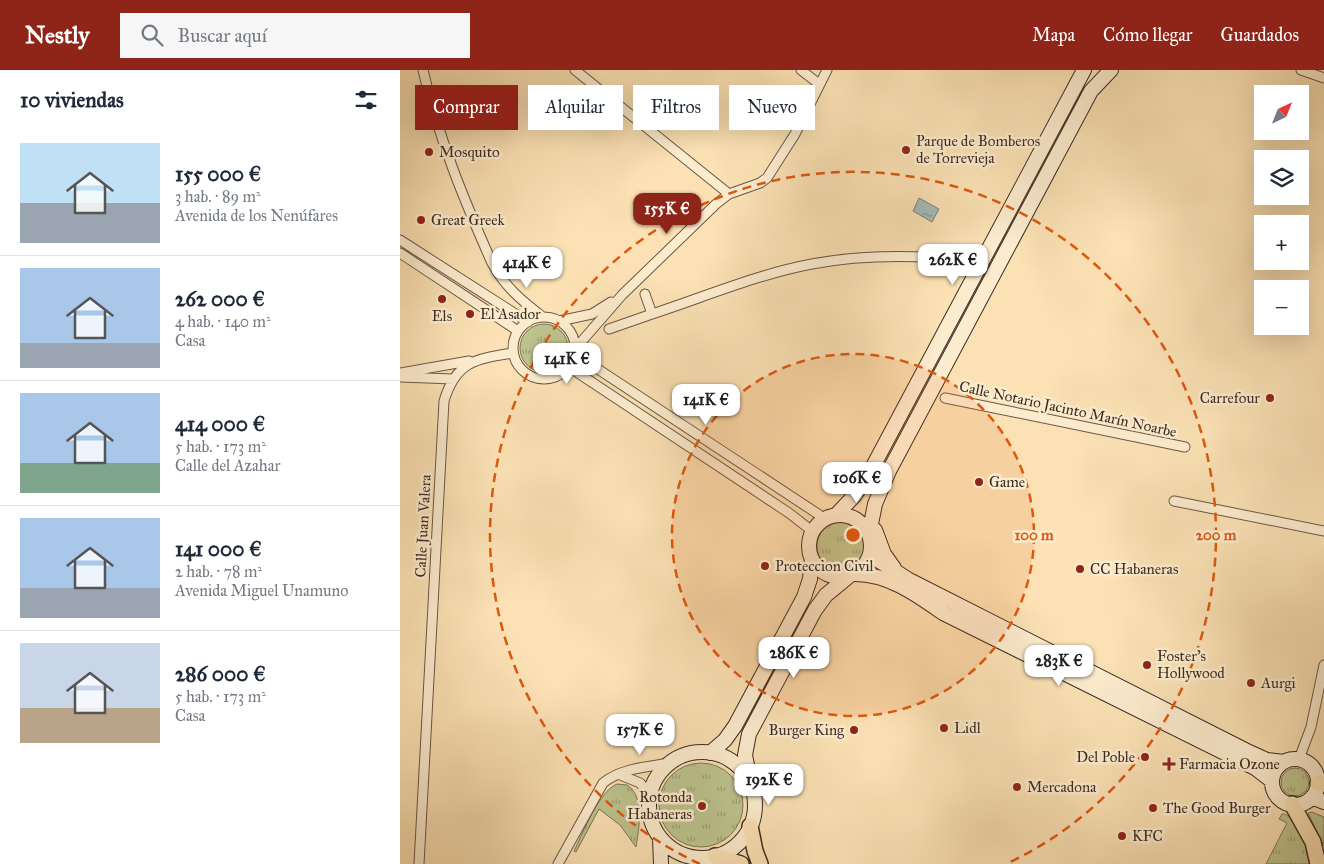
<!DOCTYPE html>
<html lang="es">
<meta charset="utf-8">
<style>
:root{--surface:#fff;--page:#f6f6f7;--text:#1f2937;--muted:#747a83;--line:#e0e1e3;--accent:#8f2418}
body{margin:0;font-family:"IM FELL Great Primer",serif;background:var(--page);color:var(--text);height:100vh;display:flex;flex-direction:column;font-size:19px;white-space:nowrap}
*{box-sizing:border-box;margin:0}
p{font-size:16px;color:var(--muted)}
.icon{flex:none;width:28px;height:28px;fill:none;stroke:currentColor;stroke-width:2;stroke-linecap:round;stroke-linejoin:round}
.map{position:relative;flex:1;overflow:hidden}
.side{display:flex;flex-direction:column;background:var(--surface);width:400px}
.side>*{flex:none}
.banner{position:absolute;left:15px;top:15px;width:475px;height:45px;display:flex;gap:10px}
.needle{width:32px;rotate:43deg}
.fabs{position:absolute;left:854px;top:15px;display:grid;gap:10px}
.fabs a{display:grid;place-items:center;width:55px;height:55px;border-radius:0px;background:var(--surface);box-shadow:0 5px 20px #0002;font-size:25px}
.price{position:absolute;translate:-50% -42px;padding:0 11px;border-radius:10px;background:#fff;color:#222;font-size:16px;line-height:32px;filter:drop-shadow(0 1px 2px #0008)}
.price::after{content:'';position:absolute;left:50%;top:30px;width:15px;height:11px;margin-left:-8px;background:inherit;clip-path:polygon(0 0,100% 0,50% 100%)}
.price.on{background:var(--accent);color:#fff}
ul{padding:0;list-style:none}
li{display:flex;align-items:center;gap:15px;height:125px;padding:0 20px}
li+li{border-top:1px solid var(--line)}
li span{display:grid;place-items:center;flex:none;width:140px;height:100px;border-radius:0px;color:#555}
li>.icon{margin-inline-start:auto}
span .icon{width:60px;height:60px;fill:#fffc;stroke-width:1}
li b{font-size:21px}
h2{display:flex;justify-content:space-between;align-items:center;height:60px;padding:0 20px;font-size:21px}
.tag{padding:0 18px;border-radius:0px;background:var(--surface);box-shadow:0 5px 20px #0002;font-size:18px;line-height:45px}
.tag.on{background:var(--accent);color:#fff}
header{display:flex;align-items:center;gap:30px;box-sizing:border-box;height:70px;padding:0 25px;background:var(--accent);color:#fff}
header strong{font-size:24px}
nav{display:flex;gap:28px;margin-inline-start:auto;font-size:18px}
.search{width:350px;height:45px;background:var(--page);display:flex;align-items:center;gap:12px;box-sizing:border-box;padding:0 18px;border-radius:0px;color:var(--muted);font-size:19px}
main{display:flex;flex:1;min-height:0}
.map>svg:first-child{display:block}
.grass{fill:url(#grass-tufts);stroke:#7c7758}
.water{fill:url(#water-ripples);stroke:#79817c}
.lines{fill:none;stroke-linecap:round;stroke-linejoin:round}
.minor-casing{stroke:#6b5847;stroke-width:11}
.secondary-casing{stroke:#3b2b23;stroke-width:16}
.trunk-casing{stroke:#3b2b23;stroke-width:18}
.minor{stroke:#fcecce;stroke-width:9}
.secondary{stroke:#fcecce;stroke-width:14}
.trunk{stroke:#fbe1b4;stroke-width:15}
.ring{fill:none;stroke:#df570d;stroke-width:2.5;stroke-dasharray:9 6}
.poi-dot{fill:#8f2418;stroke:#fcecce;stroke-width:2}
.labels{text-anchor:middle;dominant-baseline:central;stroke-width:5;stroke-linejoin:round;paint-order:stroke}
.poi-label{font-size:15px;fill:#3b2b23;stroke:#fcecce;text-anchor:start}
.street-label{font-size:15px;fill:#3b2b23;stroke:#fcecce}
.centre{fill:#df570d;stroke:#fcecce;stroke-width:2.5}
.ring-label{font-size:15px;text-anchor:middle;font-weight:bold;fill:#df570d;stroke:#fcecce;stroke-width:5;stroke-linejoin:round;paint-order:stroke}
</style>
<header>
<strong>Nestly</strong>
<div class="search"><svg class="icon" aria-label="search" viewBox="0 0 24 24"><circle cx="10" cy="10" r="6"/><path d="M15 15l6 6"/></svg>Buscar aquí</div>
<nav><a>Mapa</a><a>Cómo llegar</a><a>Guardados</a></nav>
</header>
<main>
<section class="side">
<h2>10 viviendas<svg class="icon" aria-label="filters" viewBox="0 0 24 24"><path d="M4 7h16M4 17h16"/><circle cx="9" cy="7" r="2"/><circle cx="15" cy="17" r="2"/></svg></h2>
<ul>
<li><span style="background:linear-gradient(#bfe0f5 60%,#9aa5b1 0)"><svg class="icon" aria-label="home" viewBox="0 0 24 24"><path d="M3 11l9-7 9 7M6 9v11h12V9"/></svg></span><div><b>155 000 €</b><p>3 hab. · 89 m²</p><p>Avenida de los Nenúfares</p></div></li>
<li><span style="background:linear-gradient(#a9c7e8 75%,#9aa5b1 0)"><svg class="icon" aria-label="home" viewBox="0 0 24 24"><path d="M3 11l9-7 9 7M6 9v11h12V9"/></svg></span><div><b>262 000 €</b><p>4 hab. · 140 m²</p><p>Casa</p></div></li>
<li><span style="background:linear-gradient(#a9c7e8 70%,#7fa58c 0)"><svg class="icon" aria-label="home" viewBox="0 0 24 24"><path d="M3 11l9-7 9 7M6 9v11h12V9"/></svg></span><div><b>414 000 €</b><p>5 hab. · 173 m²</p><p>Calle del Azahar</p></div></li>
<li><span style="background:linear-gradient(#a9c7e8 70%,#9aa5b1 0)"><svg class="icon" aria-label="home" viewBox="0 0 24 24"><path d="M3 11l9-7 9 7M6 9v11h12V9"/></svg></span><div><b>141 000 €</b><p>2 hab. · 78 m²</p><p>Avenida Miguel Unamuno</p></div></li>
<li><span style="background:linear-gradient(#c9d6e8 65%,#b9a48a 0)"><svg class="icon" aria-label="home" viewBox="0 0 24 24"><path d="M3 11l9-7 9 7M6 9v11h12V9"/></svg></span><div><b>286 000 €</b><p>5 hab. · 173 m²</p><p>Casa</p></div></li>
</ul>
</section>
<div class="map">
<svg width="924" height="794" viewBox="0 0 924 794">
<defs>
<pattern id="grass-tufts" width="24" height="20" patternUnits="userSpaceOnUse" patternTransform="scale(1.25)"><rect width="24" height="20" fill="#bdc38e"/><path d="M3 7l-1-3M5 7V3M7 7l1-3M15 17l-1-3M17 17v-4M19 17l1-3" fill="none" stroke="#9b9f74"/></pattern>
<pattern id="water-ripples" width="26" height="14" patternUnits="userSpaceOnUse" patternTransform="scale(1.25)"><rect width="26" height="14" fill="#a3bbb8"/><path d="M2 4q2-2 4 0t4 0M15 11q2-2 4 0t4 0" fill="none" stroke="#869895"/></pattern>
</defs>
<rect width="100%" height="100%" fill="#fbe1b4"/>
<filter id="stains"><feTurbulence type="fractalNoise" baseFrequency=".004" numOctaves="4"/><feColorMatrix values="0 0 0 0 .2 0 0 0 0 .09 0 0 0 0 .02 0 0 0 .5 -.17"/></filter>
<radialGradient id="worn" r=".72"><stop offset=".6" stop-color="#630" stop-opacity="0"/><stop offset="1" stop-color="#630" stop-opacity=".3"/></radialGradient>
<path class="grass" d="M120 278a24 24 0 1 1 48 0a24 24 0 1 1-48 0Z
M417 476a24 24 0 1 1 48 0a24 24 0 1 1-48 0Z
M259 735a42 42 0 1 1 84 0a42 42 0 1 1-84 0Z
M881 712a14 14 0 1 1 28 0a14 14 0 1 1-28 0Z
M217 714 227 715C245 726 239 759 236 777L220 755 199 739 176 782 174 781C183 763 199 721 217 714Z
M912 742 924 747V776L908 743Z
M882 744H885C902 755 907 775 912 794H866L887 753 879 749Z"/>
<path class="water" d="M519 128 539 139 532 152 513 141Z"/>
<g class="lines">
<defs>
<path id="minor" d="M23 0C38 67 64 130 92 193 104 216 122 231 143 247
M175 0 329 124
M401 0 419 14
M901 0 924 8
M0 170 128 252
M0 183 118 261
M245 224 252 244C304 227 358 204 412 194 464 184 516 185 568 190
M113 278a31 31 0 1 1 62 0a31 31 0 1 1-62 0Z
M159 251 192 244 211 232
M209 259 252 244
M175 279 222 225 316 134 329 124 360 113 367 108 395 64 427 0
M175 284 424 448
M169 297 389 443 412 461
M0 303 69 291
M0 307 53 309
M545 328 785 377
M774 431 924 461
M899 689 911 657 924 595
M218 704 240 713 250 725
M19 794 44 331C56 291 76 289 113 283
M158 794 203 713C222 698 247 697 270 693"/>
<path id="secondary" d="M437 444 455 425 470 402 684 0
M409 476a31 31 0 1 1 62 0a31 31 0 1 1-62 0Z
M475 460 484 484 494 498
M469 464 475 434 489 401 691 21 711 0
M470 485 509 510 845 680 867 690 884 692
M453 504C487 503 516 524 543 543L855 698 872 711
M249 735a53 53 0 1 1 106 0a53 53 0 1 1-106 0Z
M310 683 325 670 335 656 404 527 410 509 412 489
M872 712a23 23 0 1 1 46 0a23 23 0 1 1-46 0Z
M350 710 345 685 349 664 415 540 426 525 449 506
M912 727 924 732
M260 768 261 794"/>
<path id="trunk" d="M918 713 924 714
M892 734 913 772 918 794
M350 756 355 781 360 794
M315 786 341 794"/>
</defs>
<use href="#minor" class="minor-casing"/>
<use href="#secondary" class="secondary-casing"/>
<use href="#trunk" class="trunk-casing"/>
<use href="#minor" class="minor"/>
<use href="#secondary" class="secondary"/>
<use href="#trunk" class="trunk"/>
</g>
<circle cx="453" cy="465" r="181" fill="#df570d" fill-opacity=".12"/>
<g class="ring">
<circle cx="453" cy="465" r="181"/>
<path d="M300 794A363 363 0 1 1 606 794"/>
</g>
<g class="poi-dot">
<circle cx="506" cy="80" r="5"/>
<circle cx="29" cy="82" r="5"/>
<circle cx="21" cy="150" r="5"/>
<circle cx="42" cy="229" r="5"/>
<circle cx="70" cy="244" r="5"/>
<circle cx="870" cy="328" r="5"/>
<circle cx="579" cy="412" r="5"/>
<circle cx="365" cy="496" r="5"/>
<circle cx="680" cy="499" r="5"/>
<circle cx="747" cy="595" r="5"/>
<circle cx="851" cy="613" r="5"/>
<circle cx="544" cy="658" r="5"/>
<circle cx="454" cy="660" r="5"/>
<circle cx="745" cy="687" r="5"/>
<path d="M766.5 686.5h5v5h5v5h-5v5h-5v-5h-5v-5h5z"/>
<circle cx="617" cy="717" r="5"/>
<circle cx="302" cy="736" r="5"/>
<circle cx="753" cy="738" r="5"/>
<circle cx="722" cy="766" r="5"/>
</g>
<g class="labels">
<g class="poi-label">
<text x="516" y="71">Parque de Bomberos<tspan x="516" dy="17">de Torrevieja</tspan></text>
<text x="39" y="82">Mosquito</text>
<text x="31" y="150">Great Greek</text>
<text x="80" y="244">El Asador</text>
<text x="42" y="246" text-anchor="middle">Els</text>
<text x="860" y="328" text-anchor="end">Carrefour</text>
<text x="589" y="412">Game</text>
<text x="375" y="496">Proteccion Civil</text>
<text x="690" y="499">CC Habaneras</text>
<text x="757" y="586">Foster's<tspan x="757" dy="17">Hollywood</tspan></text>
<text x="861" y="613">Aurgi</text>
<text x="554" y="658">Lidl</text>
<text x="444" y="660" text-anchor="end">Burger King</text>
<text x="735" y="687" text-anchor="end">Del Poble</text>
<text x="779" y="694">Farmacia Ozone</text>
<text x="627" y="717">Mercadona</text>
<text x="292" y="727" text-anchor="end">Rotonda<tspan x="292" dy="17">Habaneras</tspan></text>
<text x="763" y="738">The Good Burger</text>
<text x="732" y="766">KFC</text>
</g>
<g class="street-label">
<text transform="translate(668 339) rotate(12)">Calle Notario Jacinto Marín Noarbe</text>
<text transform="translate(23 456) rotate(-87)">Calle Juan Valera</text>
</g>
</g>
<circle cx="453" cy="465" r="8" class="centre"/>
<g class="ring-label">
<text x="634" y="470">100 m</text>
<text x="816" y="470">200 m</text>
</g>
<rect width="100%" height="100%" filter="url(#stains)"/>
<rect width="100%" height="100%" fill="url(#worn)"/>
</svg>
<div class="fabs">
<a><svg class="needle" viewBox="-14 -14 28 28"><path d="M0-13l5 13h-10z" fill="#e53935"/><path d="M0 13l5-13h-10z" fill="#747a83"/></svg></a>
<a><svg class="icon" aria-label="layers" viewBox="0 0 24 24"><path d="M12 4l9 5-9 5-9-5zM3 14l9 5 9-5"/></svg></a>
<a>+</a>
<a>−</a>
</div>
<b class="price on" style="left:267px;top:165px">155K €</b>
<b class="price" style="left:553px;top:216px">262K €</b>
<b class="price" style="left:127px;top:219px">414K €</b>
<b class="price" style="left:167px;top:315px">141K €</b>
<b class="price" style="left:306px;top:356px">141K €</b>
<b class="price" style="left:457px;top:434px">106K €</b>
<b class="price" style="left:394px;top:609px">286K €</b>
<b class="price" style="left:659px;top:617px">283K €</b>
<b class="price" style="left:240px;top:686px">157K €</b>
<b class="price" style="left:369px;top:736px">192K €</b>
<div class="banner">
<a class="tag on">Comprar</a>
<a class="tag">Alquilar</a>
<a class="tag">Filtros</a>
<a class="tag">Nuevo</a>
</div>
</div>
</main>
